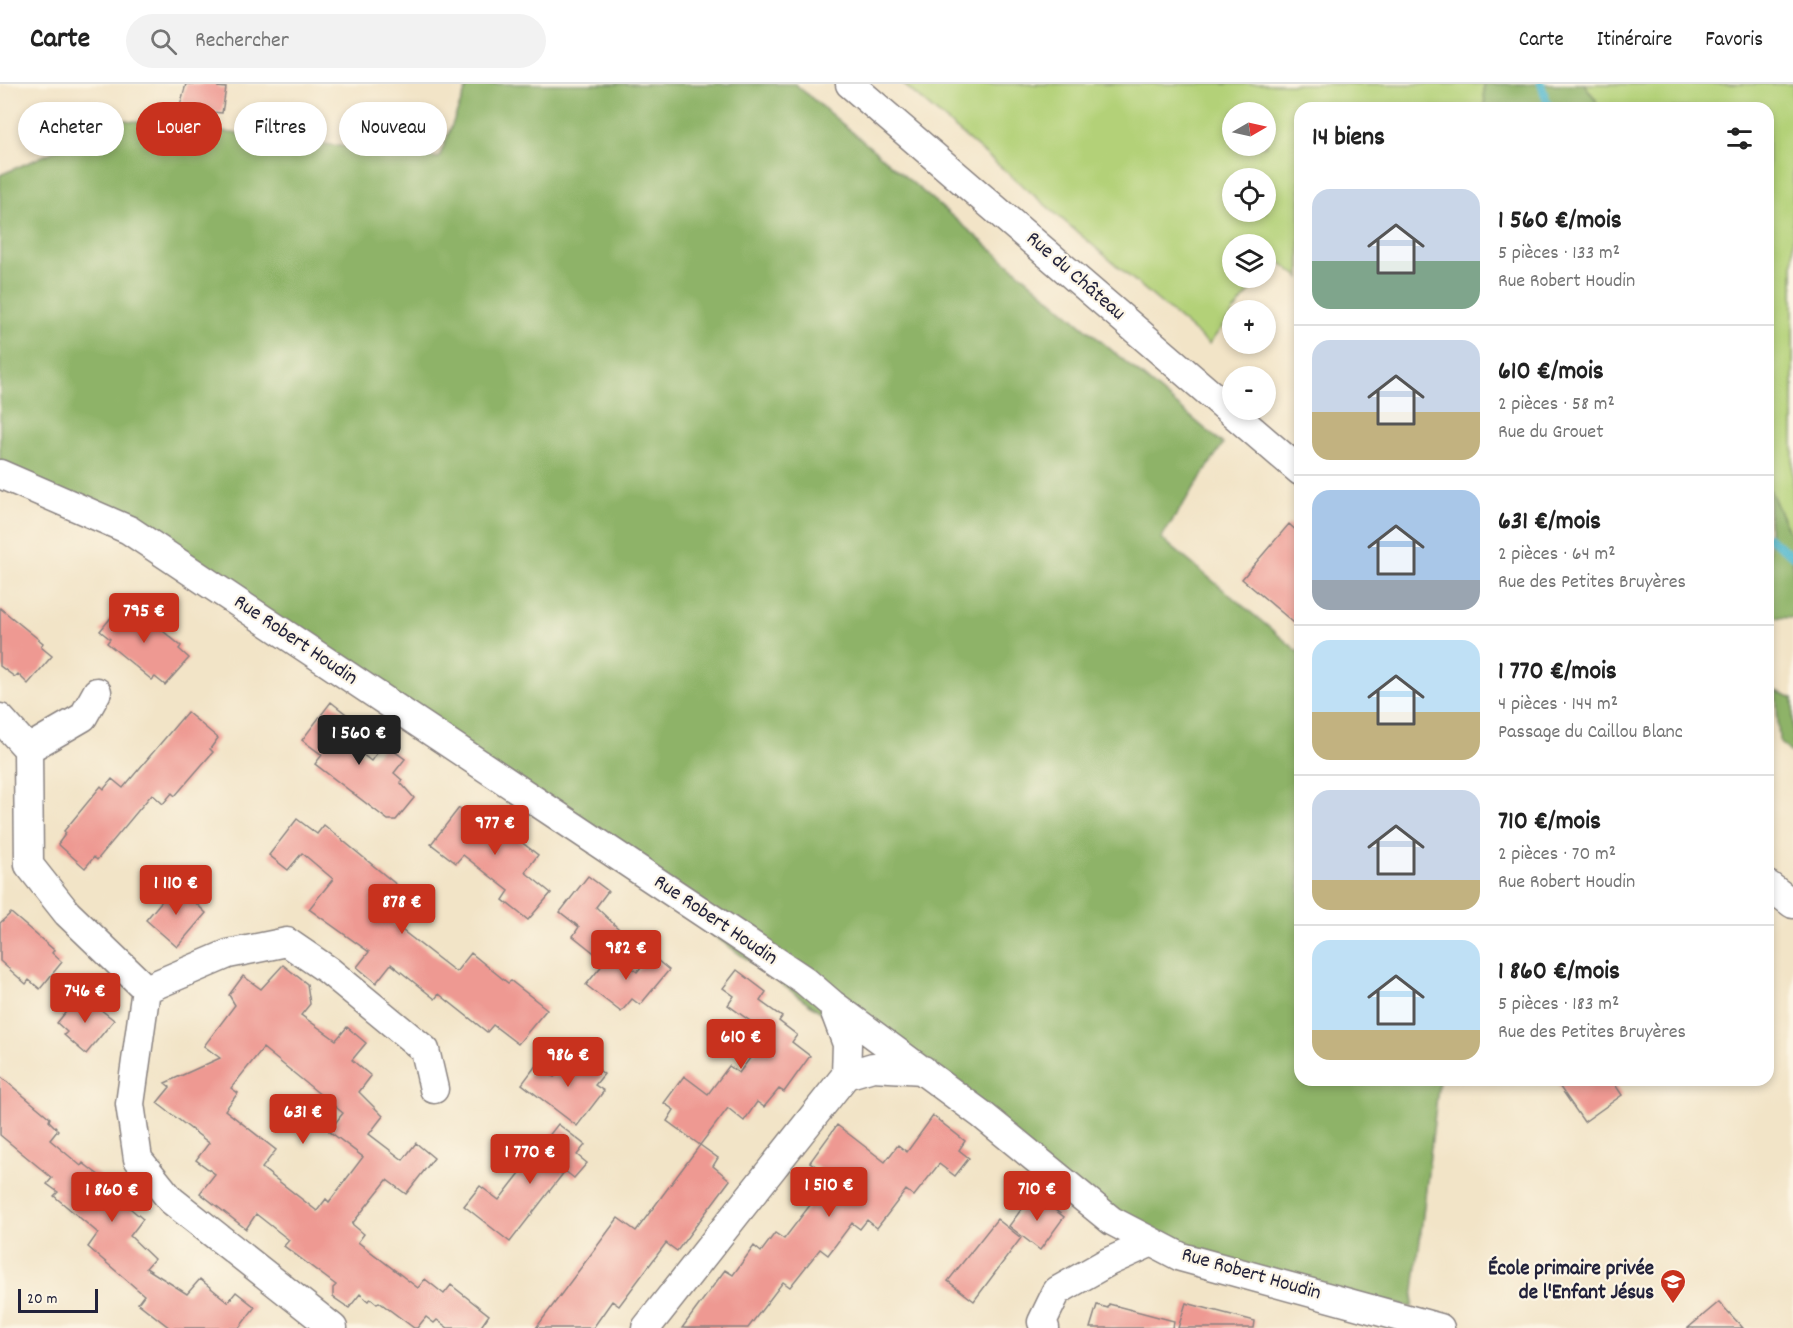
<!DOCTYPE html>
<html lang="fr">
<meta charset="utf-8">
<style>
:root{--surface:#fff;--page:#f2f2f2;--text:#222;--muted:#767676;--line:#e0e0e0;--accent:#c8321e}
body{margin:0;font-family:Dekko,sans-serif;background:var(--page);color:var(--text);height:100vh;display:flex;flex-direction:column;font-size:22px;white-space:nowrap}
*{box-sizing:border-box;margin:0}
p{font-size:20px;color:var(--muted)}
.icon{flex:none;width:33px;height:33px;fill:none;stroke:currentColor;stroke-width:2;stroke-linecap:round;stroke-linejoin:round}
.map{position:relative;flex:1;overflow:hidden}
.details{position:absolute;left:1294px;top:18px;width:480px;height:984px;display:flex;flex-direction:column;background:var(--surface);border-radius:18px;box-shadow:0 3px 9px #0003}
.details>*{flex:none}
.guide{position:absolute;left:18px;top:18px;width:570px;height:54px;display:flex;gap:12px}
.needle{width:39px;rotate:81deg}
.buttons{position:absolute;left:1222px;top:18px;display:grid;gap:12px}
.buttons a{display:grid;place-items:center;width:54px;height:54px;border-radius:50%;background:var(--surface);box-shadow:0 3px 9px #0003;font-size:30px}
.scale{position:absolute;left:18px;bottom:15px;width:80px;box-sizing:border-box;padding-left:6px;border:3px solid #22223b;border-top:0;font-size:16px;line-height:21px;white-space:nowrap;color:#22223b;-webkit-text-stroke:4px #fcf5e5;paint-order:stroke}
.price{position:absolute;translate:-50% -51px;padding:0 14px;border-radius:6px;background:var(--accent);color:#fff;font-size:20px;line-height:39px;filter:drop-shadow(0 2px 3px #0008)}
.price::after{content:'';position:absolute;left:50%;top:36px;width:18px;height:14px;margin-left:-9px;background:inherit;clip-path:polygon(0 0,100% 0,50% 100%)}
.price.current{background:#222;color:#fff}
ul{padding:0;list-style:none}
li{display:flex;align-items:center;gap:18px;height:150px;padding:0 18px}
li+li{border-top:2px solid var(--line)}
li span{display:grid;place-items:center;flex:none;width:168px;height:120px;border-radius:18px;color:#555}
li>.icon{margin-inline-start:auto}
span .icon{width:72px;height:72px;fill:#fffc;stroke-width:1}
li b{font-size:26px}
h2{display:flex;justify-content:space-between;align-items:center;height:72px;padding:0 18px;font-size:26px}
.tag{padding:0 21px;border-radius:27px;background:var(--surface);box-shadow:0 3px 9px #0003;font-size:21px;line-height:54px}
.tag.current{background:var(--accent);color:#fff}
header{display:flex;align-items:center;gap:36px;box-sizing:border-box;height:84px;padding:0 30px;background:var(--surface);border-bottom:2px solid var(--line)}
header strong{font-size:28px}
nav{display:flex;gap:33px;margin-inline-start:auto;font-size:21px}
.search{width:420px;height:54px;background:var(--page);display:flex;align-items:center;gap:15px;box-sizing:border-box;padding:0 21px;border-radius:33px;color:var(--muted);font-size:22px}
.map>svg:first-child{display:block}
.green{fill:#b3d178;stroke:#6a7a5a;stroke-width:1.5;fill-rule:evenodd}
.forest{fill:#8eb368;stroke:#586a52;stroke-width:1.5}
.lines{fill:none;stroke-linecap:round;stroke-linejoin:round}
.stream{stroke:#4fb7cd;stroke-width:8}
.building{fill:#ee9992;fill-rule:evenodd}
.minor-casing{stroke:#8a8381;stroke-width:31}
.minor{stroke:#fff;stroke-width:28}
.labels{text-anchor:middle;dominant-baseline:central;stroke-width:4.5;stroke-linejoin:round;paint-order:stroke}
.street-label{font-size:21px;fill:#22223b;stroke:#fcf5e5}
.poi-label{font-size:21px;font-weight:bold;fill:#22223b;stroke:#fcf5e5;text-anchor:end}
</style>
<header>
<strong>Carte</strong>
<div class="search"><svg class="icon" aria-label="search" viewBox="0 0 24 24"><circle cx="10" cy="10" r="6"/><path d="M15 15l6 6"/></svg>Rechercher</div>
<nav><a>Carte</a><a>Itinéraire</a><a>Favoris</a></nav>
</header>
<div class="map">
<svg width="1793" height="1244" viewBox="0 0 1793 1244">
<rect width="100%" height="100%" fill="#fcf5e5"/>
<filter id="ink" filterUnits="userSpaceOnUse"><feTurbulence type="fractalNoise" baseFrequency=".0167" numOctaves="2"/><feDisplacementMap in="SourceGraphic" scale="12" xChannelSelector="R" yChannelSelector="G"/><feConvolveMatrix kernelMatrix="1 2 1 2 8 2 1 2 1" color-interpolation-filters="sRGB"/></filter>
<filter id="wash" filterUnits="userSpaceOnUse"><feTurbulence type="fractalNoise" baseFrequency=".008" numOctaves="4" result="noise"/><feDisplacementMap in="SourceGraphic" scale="24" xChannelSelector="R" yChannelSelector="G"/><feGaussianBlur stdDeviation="1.35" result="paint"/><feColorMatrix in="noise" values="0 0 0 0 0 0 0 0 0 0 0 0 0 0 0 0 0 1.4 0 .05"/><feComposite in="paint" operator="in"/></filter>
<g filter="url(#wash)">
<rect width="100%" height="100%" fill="#f2e4c7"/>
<path class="green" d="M903 0H1484L1485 24H1300V194L1276 175 1266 188V160H1233V194H1261L1235 226H1233V229L1209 260ZM1233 28H1266V62H1233ZM1233 94H1266V128H1233Z
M1584 0H1793V457L1769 404 1768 24H1596V16Z"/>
<path class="forest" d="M468 0H795L1223 360 1161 454 1300 569V996H1439L1412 1223 1163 1173 200 484 0 392V91L125 36 439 74Z
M1484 0H1584L1596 16V24H1485Z
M1769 404 1793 457V534L1769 533Z
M1776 607 1793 614V671L1779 657Z"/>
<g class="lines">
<path class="stream" d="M1541 0 1549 24
M1768 453 1793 472"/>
</g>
<g id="blocks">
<path class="building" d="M186 0H219L218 3 226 4 222 29 179 25Z
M1289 440 1300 450V544L1242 495Z
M123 519 133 527 136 525 181 562 179 565 189 574 165 601 155 593 152 596 107 559 110 555 100 547Z
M0 524 43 559 41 563 52 572 28 600 18 590 15 593 0 582Z
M331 618 351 634 338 651 371 677 384 660 405 675 394 689 402 696 400 698 414 714 396 736H388L315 680 322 671 302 656Z
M187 628 218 654 210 665 213 668 175 712 172 709 163 720 152 710 97 776 94 773 85 784 58 760 66 749 64 747 101 702 104 705 112 695 123 704Z
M459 724 486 741 498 725 518 740 511 750 538 771 525 788 551 809 528 836 503 816 509 807 463 771 456 779 431 760Z
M297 735 317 750 324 741 404 807 385 833 456 888 471 869 508 899 511 897 547 925 518 960 493 941 487 948 439 910 435 915 391 880 376 899 357 883 369 868 309 825 333 795 302 769 288 786 269 771Z
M588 792 608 807 596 823 619 845 598 872 573 852 579 843 560 828Z
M176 800 206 829 177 863 146 836Z
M11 829 54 866 52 869 62 878 40 905 29 896 26 900 0 877V839Z
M613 868 637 888 651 871 669 886 640 921 632 915 621 928 586 901Z
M283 881 307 900 310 920 301 931 336 956 347 943 366 959 352 976 371 992 359 1008 383 1032 369 1050 403 1076 416 1059 434 1074 406 1110 387 1096 352 1140 364 1150 358 1158 418 1204 425 1195 444 1210 451 1201 489 1231 480 1244H448L437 1236 434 1239 426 1233 417 1244H414L379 1218 377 1220 371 1215 368 1217 360 1210 349 1224 333 1213V1204L336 1201 284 1162 289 1156 256 1130 246 1145 200 1109 215 1090 196 1076 209 1059 157 1019 170 1003 165 999 220 974 204 962 235 921 229 911 243 892 261 905ZM263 964 343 1029 329 1047 363 1073 329 1118 326 1115 317 1127 262 1084 276 1066 225 1026 238 1009 231 1004Z
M737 886 766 908 760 917 782 933 779 937 797 951 792 958 810 972 784 1008 779 1005 764 1023 757 1018 744 1037 728 1024 700 1061 667 1037 674 1026 664 1019 684 992 708 1010 729 982 739 989 768 950 728 921 734 912 723 904Z
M78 913 88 922 91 918 114 936 86 970 64 951 67 948 57 939Z
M577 969 604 990 595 1001 604 1007 577 1042 522 1000 537 980 554 993Z
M0 992 50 1034 49 1037 58 1046 50 1056 81 1082 83 1079 105 1096 106 1104 143 1135 130 1152 154 1175 146 1184 187 1210 200 1195 228 1218 236 1208 255 1223 239 1244H170L138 1219 144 1211 88 1163 98 1149 54 1112 58 1108 47 1100 52 1094 0 1051Z
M1555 996H1612L1622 1011 1584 1038Z
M933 1032 965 1057 959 1066 969 1074 955 1092 939 1080 914 1112 906 1106 877 1144 867 1136 860 1145 852 1139 828 1171 820 1165 790 1203 783 1198 748 1244H682L725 1186 733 1191 754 1162 761 1168 775 1149 784 1155 831 1094 810 1078 837 1041 885 1078 898 1061 907 1068Z
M558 1040 585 1061 577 1071 587 1079 574 1094 565 1087 510 1158 464 1122 480 1102 499 1116Z
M700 1061 718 1074 713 1082 730 1096 677 1167 666 1159 619 1222 612 1217 593 1244H536L618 1134 636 1147Z
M1032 1111 1036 1114 1037 1112 1064 1133 1040 1166 1009 1142Z
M997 1135 1021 1154 974 1217 948 1197Z
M1719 1218 1743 1244H1688Z
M1186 1219 1255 1237 1254 1244H1178Z
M1109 1220 1174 1237 1173 1244H1090L1097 1221 1108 1224Z"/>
</g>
</g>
<g filter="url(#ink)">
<use href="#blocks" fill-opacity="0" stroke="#8a8381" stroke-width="1.5"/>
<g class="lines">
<defs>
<path id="minor" d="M850 0 1300 387
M0 390 129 446 804 896 832 920 981 1030 1112 1137 1181 1173 1440 1244
M0 634 28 665 29 781 67 829 146 905 130 1020 138 1075 171 1116 333 1244
M28 665 83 633 97 608
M1768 801 1793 820
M146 905 228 870 287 858 328 886 425 966 434 1005
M846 991 873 983 923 986
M646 1244 846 991 847 960 832 920
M1045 1244 1042 1238 1057 1207 1108 1178 1152 1158"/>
</defs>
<use href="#minor" class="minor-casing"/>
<use href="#minor" class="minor"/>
</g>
</g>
<defs>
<symbol id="school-pin" viewBox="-11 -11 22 30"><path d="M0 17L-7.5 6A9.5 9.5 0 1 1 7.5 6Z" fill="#c8321e" stroke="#fcf5e5"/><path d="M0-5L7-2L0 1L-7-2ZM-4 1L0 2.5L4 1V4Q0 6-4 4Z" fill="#fff"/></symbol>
</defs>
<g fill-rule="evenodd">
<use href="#school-pin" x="1658" y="1183" width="30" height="40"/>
</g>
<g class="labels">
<g class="street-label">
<text transform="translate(1075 193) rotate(41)">Rue du Château</text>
<text transform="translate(295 557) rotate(34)">Rue Robert Houdin</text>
<text transform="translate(715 837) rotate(34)">Rue Robert Houdin</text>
<text transform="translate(1251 1191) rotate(16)">Rue Robert Houdin</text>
</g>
<g class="poi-label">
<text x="1654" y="1186">École primaire privée<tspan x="1654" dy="24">de l'Enfant Jésus</tspan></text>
</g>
</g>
</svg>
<div class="buttons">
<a><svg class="needle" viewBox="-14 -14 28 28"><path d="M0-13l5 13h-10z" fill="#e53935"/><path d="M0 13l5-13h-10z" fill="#767676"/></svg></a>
<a><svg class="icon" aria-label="locate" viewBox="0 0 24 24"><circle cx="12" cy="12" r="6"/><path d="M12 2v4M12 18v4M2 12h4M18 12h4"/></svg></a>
<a><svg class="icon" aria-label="layers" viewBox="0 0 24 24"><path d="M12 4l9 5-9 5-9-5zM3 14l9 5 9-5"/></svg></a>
<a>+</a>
<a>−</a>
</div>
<div class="scale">20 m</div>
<b class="price" style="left:144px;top:560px">795 €</b>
<b class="price current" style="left:359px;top:682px">1 560 €</b>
<b class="price" style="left:495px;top:772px">977 €</b>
<b class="price" style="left:176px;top:832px">1 110 €</b>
<b class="price" style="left:402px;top:851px">878 €</b>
<b class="price" style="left:626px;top:897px">982 €</b>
<b class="price" style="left:85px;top:940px">746 €</b>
<b class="price" style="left:741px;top:986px">610 €</b>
<b class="price" style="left:568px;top:1004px">986 €</b>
<b class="price" style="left:303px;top:1061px">631 €</b>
<b class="price" style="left:530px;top:1101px">1 770 €</b>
<b class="price" style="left:829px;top:1134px">1 510 €</b>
<b class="price" style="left:1037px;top:1138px">710 €</b>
<b class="price" style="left:112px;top:1139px">1 860 €</b>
<div class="guide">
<a class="tag">Acheter</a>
<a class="tag current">Louer</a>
<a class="tag">Filtres</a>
<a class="tag">Nouveau</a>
</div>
<section class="details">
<h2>14 biens<svg class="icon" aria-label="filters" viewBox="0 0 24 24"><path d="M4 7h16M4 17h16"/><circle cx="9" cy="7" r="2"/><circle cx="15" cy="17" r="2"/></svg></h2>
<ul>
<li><span style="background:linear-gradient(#c9d6e8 60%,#7fa58c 0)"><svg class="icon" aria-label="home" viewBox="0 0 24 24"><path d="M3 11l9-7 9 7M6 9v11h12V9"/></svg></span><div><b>1 560 €/mois</b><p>5 pièces · 133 m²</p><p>Rue Robert Houdin</p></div></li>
<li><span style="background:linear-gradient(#c9d6e8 60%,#c2b280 0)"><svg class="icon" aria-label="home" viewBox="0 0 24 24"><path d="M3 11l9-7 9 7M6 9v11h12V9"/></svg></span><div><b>610 €/mois</b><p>2 pièces · 58 m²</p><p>Rue du Grouet</p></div></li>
<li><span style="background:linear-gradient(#a9c7e8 75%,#9aa5b1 0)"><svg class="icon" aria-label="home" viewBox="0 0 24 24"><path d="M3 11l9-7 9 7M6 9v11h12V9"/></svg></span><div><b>631 €/mois</b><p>2 pièces · 64 m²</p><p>Rue des Petites Bruyères</p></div></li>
<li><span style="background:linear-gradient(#bfe0f5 60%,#c2b280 0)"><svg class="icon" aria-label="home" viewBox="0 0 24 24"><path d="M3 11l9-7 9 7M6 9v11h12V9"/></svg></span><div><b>1 770 €/mois</b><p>4 pièces · 144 m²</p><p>Passage du Caillou Blanc</p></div></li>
<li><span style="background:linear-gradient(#c9d6e8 75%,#c2b280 0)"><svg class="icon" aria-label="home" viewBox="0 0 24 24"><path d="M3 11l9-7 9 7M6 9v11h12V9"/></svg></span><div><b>710 €/mois</b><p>2 pièces · 70 m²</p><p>Rue Robert Houdin</p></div></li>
<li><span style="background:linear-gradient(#bfe0f5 75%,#c2b280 0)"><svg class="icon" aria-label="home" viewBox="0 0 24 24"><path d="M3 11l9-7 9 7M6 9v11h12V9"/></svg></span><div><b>1 860 €/mois</b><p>5 pièces · 183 m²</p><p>Rue des Petites Bruyères</p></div></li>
</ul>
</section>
</div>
